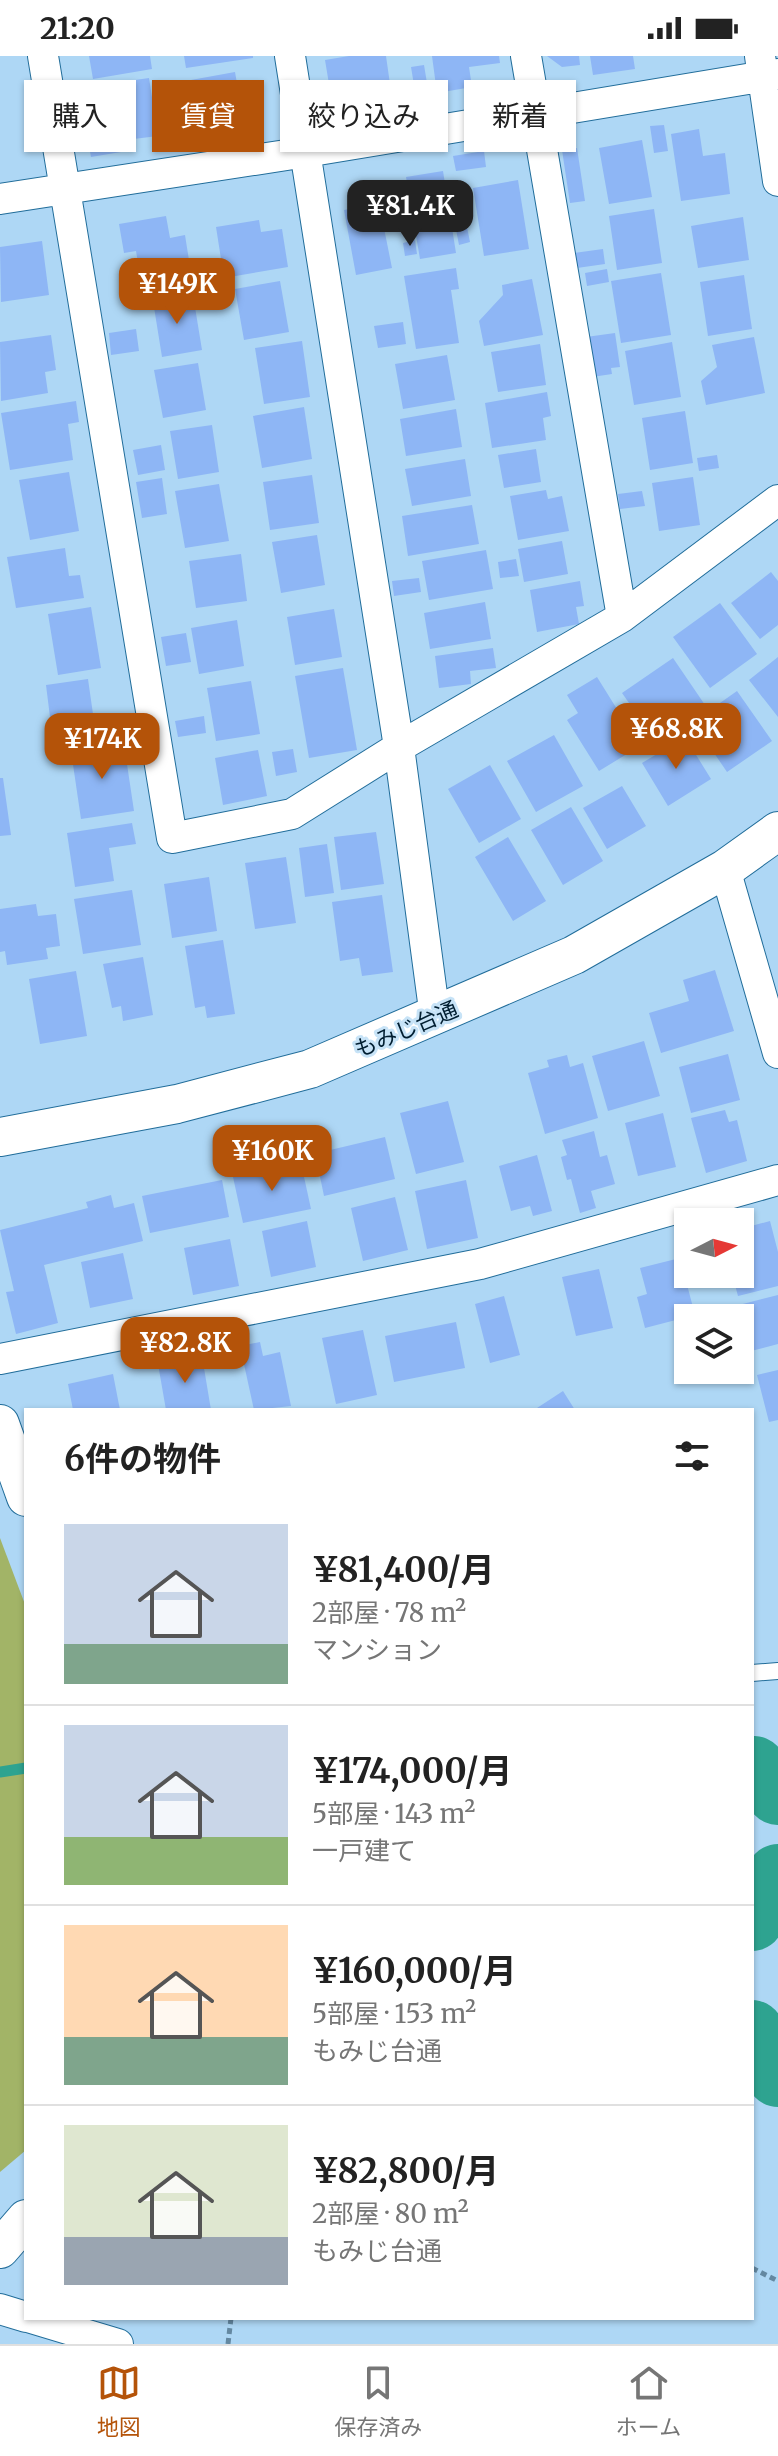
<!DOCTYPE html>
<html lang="ja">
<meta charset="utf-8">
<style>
:root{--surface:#fff;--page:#f2f2f2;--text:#222;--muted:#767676;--line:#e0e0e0;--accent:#b45309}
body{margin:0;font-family:Merriweather,"Noto Sans JP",serif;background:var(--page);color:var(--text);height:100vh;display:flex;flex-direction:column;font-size:30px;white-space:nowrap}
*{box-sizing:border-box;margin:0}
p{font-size:26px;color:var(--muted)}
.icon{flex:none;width:44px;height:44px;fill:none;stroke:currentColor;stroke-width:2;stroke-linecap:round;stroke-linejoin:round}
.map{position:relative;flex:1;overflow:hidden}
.side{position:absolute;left:24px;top:1352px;width:730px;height:912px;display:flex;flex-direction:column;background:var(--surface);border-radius:0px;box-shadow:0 2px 6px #0004}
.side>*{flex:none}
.banner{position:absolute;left:24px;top:24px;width:730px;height:72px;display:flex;gap:16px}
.needle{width:52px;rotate:84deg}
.buttons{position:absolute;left:674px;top:1152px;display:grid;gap:16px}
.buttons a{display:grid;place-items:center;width:80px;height:80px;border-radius:0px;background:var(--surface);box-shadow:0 2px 6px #0004;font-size:40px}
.price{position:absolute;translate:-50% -68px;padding:0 18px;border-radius:16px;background:var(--accent);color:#fff;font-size:26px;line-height:52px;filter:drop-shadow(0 2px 4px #0008)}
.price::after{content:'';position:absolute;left:50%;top:48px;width:24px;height:18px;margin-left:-12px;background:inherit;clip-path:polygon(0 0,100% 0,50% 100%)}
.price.on{background:#222;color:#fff}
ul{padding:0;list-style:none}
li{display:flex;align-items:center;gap:24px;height:200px;padding:0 40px}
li+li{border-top:2px solid var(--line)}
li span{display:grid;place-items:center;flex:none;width:224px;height:160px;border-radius:0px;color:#555}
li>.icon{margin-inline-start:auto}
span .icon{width:96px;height:96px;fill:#fffc;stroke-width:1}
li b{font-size:34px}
h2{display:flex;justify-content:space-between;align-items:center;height:96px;padding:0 40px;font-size:34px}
.chip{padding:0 28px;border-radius:0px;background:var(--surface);box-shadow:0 2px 6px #0004;font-size:28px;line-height:72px}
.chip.on{background:var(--accent);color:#fff}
.status{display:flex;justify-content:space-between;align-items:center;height:56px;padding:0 40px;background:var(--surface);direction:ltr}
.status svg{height:22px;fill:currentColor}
.dock{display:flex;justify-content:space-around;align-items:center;height:112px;border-top:2px solid var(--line);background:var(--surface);font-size:22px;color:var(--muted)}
.dock a{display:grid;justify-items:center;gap:4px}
.dock .on{color:var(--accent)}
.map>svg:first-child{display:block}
.park{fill:#a2b467}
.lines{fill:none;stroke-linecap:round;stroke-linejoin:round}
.stream{stroke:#2ea390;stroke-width:11}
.river{stroke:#2ea390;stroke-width:64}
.building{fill:#8eb6f5}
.service-casing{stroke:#216d9a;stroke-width:18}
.minor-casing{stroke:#216d9a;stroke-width:32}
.tertiary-casing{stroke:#216d9a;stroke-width:40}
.path{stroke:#6488a1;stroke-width:5;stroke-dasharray:6 4;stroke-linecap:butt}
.service{stroke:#fff;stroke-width:16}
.minor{stroke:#fff;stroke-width:30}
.tertiary{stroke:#fff;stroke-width:38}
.labels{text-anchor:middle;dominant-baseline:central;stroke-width:6;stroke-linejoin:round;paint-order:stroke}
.street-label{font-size:22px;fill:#011e31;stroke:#c7e3f7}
</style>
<div class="status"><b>21:20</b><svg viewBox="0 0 49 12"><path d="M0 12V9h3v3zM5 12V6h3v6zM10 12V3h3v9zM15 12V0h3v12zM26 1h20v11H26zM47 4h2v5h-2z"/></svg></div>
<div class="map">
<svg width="778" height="2288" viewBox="0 0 778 2288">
<rect width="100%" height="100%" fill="#aed7f5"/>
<path class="park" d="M0 1482 26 1551V2094L0 2116Z"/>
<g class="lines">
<path class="stream" d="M752 1712H754
M0 1716 26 1712"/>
<path class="river" d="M754 1712 778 1737
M752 1863 778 1820
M752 1976 778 2019"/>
</g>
<path class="building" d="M89 0H150L152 13 93 23Z
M184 0H253V2L186 12Z
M349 0H386L392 42 333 52 325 4Z
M432 0H499L500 7 469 11 472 31 437 37Z
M547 0H579L580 9 562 11Z
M590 0H633L635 13 593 19Z
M424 9 428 33 415 35 411 11Z
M235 16 245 73 190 82 180 26Z
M149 22 158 80 125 84 127 95 91 101 85 69 120 64 114 27Z
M664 69 668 95 654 97 650 70Z
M699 73 703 100 725 97 730 138 681 145 671 78Z
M642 84 652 141 609 148 599 92Z
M577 92 585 145 570 147 562 94Z
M484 95 486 111 456 115 453 100Z
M443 115 456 197 420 203 406 121Z
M518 124 529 193 484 200 473 132Z
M379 147 392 212 356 219 344 154Z
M654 153 662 207 617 214 609 160Z
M166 160 170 182 185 179 192 223 142 231 136 195 124 197 119 168Z
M465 161 470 186 459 189 454 163Z
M743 161 749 204 698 212 691 170Z
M259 164 261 176 282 173 288 211 224 222 216 171Z
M415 184 417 198 405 200 403 187Z
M42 185 49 239 1 246 0 191Z
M603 193 605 208 577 212 574 197Z
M456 212 459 233 451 234 459 287 416 293 404 220Z
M607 213 609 226 587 230 585 217Z
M661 217 671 279 621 287 611 225Z
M744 219 752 273 708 280 700 226Z
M532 223 543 279 484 290 479 265 503 239 502 229Z
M280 225 289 276 244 284 235 233Z
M193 239 202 294 162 301 153 245Z
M403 266 406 288 378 292 374 270Z
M136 273 139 295 111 299 109 277Z
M615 277 620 311 611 312 612 318 592 321 586 281Z
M51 279 56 314 45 316 48 337 1 345 0 286Z
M754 281 765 337 706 349 701 325 717 311 712 289Z
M302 285 310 341 264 348 255 292Z
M672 286 681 341 634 349 625 295Z
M540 288 546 329 498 336 491 296Z
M447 299 455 344 403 353 395 308Z
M198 307 206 354 163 362 154 314Z
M547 336 551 360 543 362 546 384 492 392 485 347Z
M76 345 79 366 68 368 73 404 10 414 1 357Z
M304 351 312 403 262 412 253 360Z
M456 353 462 391 406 400 400 363Z
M685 355 693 407 650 414 642 362Z
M212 369 219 416 178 423 170 375Z
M161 389 165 414 138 419 133 394Z
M536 393 541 426 504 432 498 399Z
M717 399 719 412 699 415 697 402Z
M465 403 471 440 412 450 405 413Z
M69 416 79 475 30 484 19 424Z
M312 419 319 467 270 474 263 426Z
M693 421 700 469 659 475 652 427Z
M162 422 167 458 142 462 136 426Z
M219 428 229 485 185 492 175 435Z
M546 434 548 443 562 440 569 475 518 484 510 440Z
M642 435 645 450 620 453 618 438Z
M472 449 479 488 408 500 402 460Z
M317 479 325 529 281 537 272 486Z
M562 485 568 518 524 526 518 493Z
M65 492 69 520 80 519 84 542 16 552 7 501Z
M486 494 493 533 429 544 422 505Z
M241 498 247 545 196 552 189 505Z
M516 503 519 520 500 522 498 506Z
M771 516 778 525V569L760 583 731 547Z
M419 522 421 536 394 540 392 525Z
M580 525 584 550 576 551 579 568 537 576 530 534Z
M485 546 491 583 430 593 424 557Z
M720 547 757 598 710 632 673 581Z
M91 551 101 612 58 619 48 558Z
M334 553 342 601 295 609 287 561Z
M237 564 244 610 199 618 191 572Z
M186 577 191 606 166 610 161 581Z
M493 592 496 612 470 615 471 628 439 632 435 600Z
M778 601V661L749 624Z
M673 602 705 649 655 684 622 637Z
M343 612 357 694 309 702 295 620Z
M597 621 640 690 599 715 567 664 578 657 567 639Z
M88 623 96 679 53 685 46 629Z
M251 625 260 678 216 685 207 632Z
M737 635 772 685 727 716 693 666Z
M204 660 206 677 178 681 175 665Z
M554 679 583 730 536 756 507 705Z
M685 681 711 723 668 750 642 707Z
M124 688 134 755 81 763 71 695Z
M293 693 297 716 276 720 272 696Z
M258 694 267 740 223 749 215 702Z
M490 709 521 763 479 787 448 733Z
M0 722H3L11 779 0 780Z
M622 730 646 770 607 793 583 752Z
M571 751 603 805 563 829 531 774Z
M132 767 136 788 109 792 114 825 75 831 67 777Z
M376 776 384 828 341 834 334 781Z
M508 781 546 845 513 865 475 801Z
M327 788 334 837 305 841 299 792Z
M286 801 296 867 255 873 245 807Z
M209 821 217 875 172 882 164 828Z
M132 834 141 889 83 898 74 843Z
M382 839 393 916 362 920 359 902 340 905 332 846Z
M36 848 38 860 56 858 60 890 46 892 48 903 7 909 5 895 0 896V853Z
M223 884 235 958 207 962 205 950 195 952 185 890Z
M143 901 153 959 123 965 121 950 112 952 103 908Z
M715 914 734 975 661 997 649 957 689 945 683 924Z
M76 915 87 980 40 988 29 923Z
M644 985 660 1040 608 1055 592 1000Z
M728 998 740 1044 691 1057 679 1011Z
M567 999 570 1011 583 1007 598 1062 545 1078 528 1017 549 1011 547 1004Z
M448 1045 464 1106 416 1118 400 1057Z
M725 1054 729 1066 737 1064 747 1105 706 1117 691 1062Z
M663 1057 676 1111 638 1120 625 1067Z
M594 1075 600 1101 607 1099 615 1128 591 1135 596 1152 580 1157 571 1123 567 1124 561 1101 567 1099 562 1084Z
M385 1081 395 1123 324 1140 318 1111 329 1109 326 1095Z
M537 1099 552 1155 533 1160 530 1150 511 1155 499 1110Z
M301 1107 311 1153 243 1167 233 1121Z
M222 1124 229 1161 150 1177 142 1140Z
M466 1124 478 1182 427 1193 415 1135Z
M111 1139 114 1152 134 1147 143 1185 44 1209 58 1267 16 1278 6 1236 14 1235 0 1174 88 1152 86 1146Z
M395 1141 408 1194 363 1205 351 1152Z
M307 1165 316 1211 271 1221 262 1175Z
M770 1165 778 1196V1230L738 1240 732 1218H740V1173Z
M230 1183 239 1230 193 1239 184 1192Z
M123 1197 133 1243 90 1252 81 1206Z
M680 1202 695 1259 645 1272 637 1241 647 1238 640 1212Z
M599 1213 613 1272 576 1280 562 1221Z
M778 1239V1288L751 1295 739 1249Z
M504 1240 520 1299 490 1307 475 1248Z
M456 1266 465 1312 394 1326 385 1280Z
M363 1274 377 1339 336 1348 322 1282Z
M260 1286 263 1300 280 1296 291 1350 254 1354 240 1290Z
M202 1300 211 1354H166L158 1308Z
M778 1314V1364L769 1366 757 1319Z
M113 1318 120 1354H73L68 1328Z
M563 1335 575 1354H539L537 1352Z"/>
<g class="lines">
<defs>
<path id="service" d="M752 1617 778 1615"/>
<path id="minor" d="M43 0 172 782 292 758 399 691 622 561 778 444
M290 0 399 691 435 961
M526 0 622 561
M760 0 778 125
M0 143 306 96 778 18
M725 813 778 997
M0 1303 480 1208 778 1124
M0 2253 26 2261
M31 2262 118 2288"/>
<path id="tertiary" d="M0 1081 177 1048 310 1013 574 899 725 813 778 775
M0 1368 26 1441
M0 2193 26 2163"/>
</defs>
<use href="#service" class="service-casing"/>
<use href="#minor" class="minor-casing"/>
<use href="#tertiary" class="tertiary-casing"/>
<path class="path" d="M752 2212 778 2225
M228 2288 231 2262"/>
<use href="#service" class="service"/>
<use href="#minor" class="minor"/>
<use href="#tertiary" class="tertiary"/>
</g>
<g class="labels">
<g class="street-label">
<text transform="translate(406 973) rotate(-23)">もみじ台通</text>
</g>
</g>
</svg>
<div class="buttons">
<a><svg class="needle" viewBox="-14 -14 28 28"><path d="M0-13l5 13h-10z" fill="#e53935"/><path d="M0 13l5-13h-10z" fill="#767676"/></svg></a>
<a><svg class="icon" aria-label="layers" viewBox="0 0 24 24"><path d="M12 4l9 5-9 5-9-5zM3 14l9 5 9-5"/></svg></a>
</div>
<b class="price on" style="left:410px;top:192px">¥81.4K</b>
<b class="price" style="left:177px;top:270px">¥149K</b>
<b class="price" style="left:676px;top:715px">¥68.8K</b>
<b class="price" style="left:102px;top:725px">¥174K</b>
<b class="price" style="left:272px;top:1137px">¥160K</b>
<b class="price" style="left:185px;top:1329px">¥82.8K</b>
<div class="banner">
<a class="chip">購入</a>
<a class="chip on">賃貸</a>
<a class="chip">絞り込み</a>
<a class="chip">新着</a>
</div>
<section class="side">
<h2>6件の物件<svg class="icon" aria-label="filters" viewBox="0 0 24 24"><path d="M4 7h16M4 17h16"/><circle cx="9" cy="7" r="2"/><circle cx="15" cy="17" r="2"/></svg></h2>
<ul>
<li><span style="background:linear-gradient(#c9d6e8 75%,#7fa58c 0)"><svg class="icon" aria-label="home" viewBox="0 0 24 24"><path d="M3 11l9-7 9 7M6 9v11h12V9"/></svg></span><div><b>¥81,400/月</b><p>2部屋 · 78 m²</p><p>マンション</p></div></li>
<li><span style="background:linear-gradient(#c9d6e8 70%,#8fb573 0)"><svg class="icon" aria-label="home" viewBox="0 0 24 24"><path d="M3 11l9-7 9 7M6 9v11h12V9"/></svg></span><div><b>¥174,000/月</b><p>5部屋 · 143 m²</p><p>一戸建て</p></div></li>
<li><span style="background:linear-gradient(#ffd9b3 70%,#7fa58c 0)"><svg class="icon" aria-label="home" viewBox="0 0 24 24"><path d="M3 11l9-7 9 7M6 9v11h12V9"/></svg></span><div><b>¥160,000/月</b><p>5部屋 · 153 m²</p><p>もみじ台通</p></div></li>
<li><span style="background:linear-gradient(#dfe7d0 70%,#9aa5b1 0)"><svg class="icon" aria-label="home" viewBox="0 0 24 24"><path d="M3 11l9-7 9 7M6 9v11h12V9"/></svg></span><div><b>¥82,800/月</b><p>2部屋 · 80 m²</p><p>もみじ台通</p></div></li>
</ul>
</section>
</div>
<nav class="dock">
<a class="on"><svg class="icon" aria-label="map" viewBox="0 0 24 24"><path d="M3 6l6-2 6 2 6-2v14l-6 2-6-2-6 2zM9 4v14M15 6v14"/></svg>地図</a>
<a><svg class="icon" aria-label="saved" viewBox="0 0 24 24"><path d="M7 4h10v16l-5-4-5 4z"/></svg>保存済み</a>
<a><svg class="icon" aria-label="home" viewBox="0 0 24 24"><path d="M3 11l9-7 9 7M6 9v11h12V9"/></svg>ホーム</a>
</nav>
